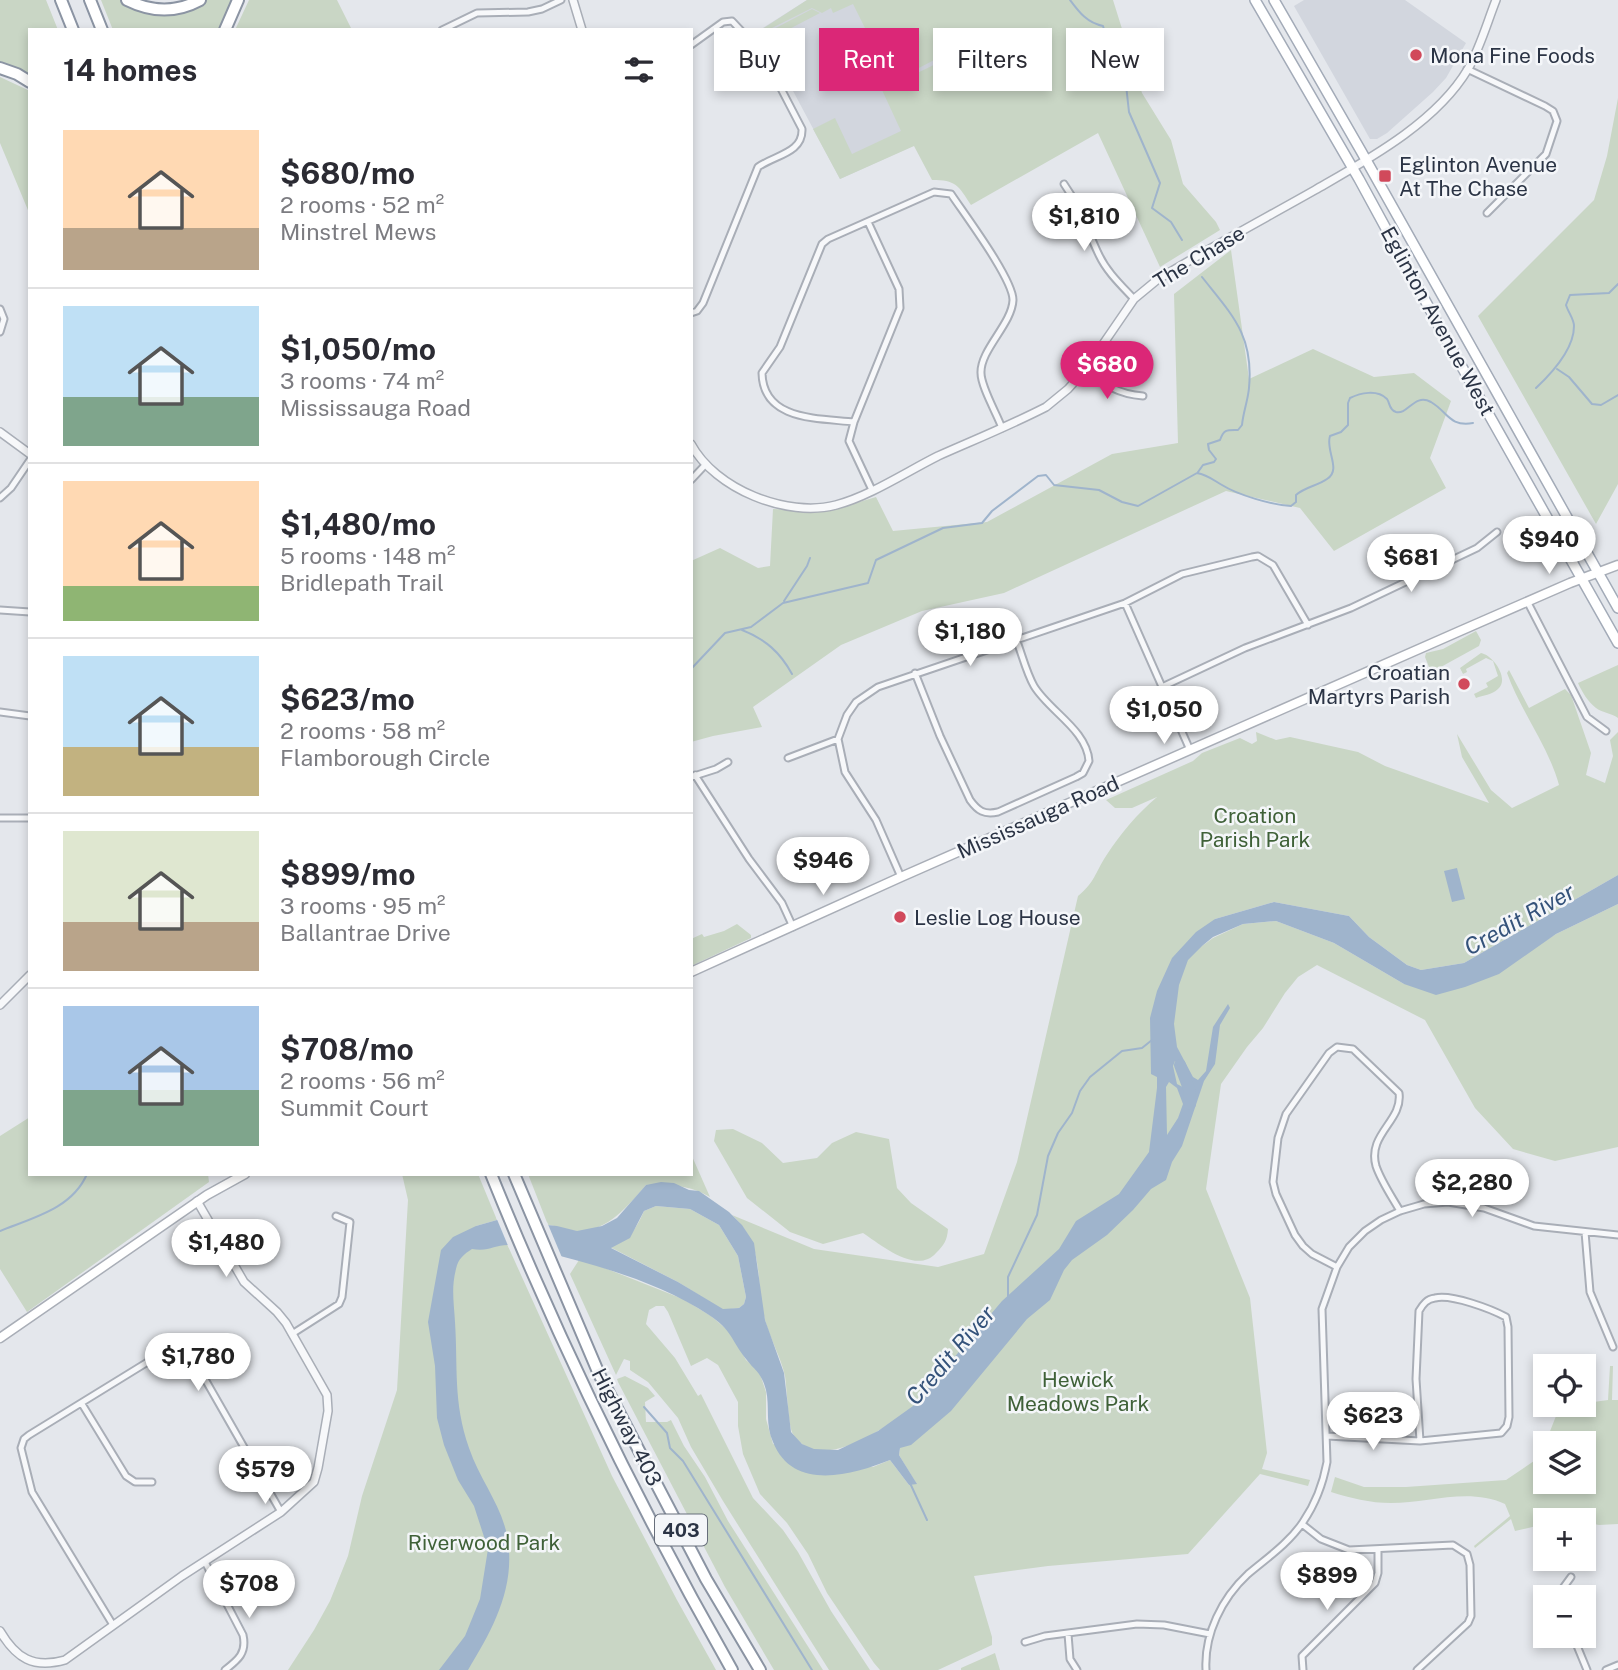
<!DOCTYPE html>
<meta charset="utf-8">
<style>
:root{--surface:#fff;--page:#f2f2f3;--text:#2b2b33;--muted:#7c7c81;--line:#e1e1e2;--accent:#db2777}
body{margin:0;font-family:"Public Sans",sans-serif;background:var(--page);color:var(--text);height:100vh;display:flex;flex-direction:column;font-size:26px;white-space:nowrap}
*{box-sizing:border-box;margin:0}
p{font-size:23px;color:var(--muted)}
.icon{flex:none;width:38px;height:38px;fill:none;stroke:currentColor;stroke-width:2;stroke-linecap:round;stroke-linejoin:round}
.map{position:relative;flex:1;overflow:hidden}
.side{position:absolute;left:28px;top:28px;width:665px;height:1148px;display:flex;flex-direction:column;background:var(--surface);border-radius:0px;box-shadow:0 4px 10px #0003}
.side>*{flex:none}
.banner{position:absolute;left:714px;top:28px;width:665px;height:63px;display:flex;gap:14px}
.tools{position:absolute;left:1533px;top:1354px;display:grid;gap:14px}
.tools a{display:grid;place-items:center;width:63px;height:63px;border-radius:0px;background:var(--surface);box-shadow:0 4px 10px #0003;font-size:35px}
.price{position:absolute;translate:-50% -60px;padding:0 16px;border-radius:24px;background:#fff;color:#222;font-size:23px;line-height:46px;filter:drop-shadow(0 2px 4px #0008)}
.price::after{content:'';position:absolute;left:50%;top:42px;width:21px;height:16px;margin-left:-10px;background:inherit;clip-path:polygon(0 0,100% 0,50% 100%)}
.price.selected{background:var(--accent);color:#fff}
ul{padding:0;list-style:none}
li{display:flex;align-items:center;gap:21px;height:175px;padding:0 35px}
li+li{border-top:2px solid var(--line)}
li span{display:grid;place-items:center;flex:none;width:196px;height:140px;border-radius:0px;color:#555}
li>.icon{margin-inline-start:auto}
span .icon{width:84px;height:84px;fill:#fffc;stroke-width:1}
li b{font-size:30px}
h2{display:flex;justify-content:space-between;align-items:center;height:84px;padding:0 35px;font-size:30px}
.tag{padding:0 24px;border-radius:0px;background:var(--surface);box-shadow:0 4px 10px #0003;font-size:24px;line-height:63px}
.tag.selected{background:var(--accent);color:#fff}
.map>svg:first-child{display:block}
.built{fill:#d2d6de}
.green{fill:#c9d6c5}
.water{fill:#9fb4cc;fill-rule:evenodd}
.pier{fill:#e4e7ec}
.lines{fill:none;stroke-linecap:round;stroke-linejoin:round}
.stream{stroke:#9fb4cc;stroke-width:2}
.river{stroke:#9fb4cc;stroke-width:12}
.minor-casing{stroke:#a9aeb7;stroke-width:9}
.tertiary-casing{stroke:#a9aeb7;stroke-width:10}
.secondary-casing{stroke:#a9aeb7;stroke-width:11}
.primary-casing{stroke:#a3abb8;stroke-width:12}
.motorway-casing{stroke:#8b94a3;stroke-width:14}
.minor{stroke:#f7f8fa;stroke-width:5}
.tertiary{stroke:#f7f8fa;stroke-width:7}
.secondary{stroke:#fff;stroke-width:8}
.primary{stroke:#fff;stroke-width:9}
.motorway{stroke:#fff;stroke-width:10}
.poi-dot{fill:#d1495b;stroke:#f4f6f9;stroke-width:2.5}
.labels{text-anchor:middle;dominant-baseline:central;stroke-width:5;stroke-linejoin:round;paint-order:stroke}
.shield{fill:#f4f6f9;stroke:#676e7b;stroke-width:2}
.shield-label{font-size:19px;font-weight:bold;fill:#2b3445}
.poi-label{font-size:21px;fill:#2b3445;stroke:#f4f6f9;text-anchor:start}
.street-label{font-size:21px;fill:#2b3445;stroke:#f4f6f9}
.park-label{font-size:21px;fill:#3f6138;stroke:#f4f6f9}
.water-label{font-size:23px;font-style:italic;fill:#34527a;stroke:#f4f6f9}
</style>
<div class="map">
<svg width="1618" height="1670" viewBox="0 0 1618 1670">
<rect width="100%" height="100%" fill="#e4e7ec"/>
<path class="built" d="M807 0H915L964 123 840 179 769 46 758 31Z
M1304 0H1405L1466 43 1446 78 1433 92 1387 133 1377 139H1370L1294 6Z"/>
<path class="green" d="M0 0H46L58 30H30V75L0 62Z
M101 0H120L135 8 200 4 206 0H231L218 30H113Z
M249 0H337L352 30H235Z
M807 0H1113L1142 93 1171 140 1183 184 1216 222 1220 230 1160 267 1098 133 971 205C958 185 956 180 932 180L914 146 840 179 813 129 835 118 852 154 901 131 882 90 940 62 938 58 892 82 853 4 833 13 831 8 822 13 812 8 770 29 761 30Z
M812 9 820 13 772 38 774 43 769 46 759 34 770 31Z
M0 77 30 91V215L0 143Z
M1618 98V484L1596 524 1478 316 1594 200 1607 156Z
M1231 250 1249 379 1313 349 1374 377 1414 373 1451 401 1430 458 1446 488 1334 551 1300 508 1226 491 1004 593 922 611 841 645 753 707 762 727 713 736 691 742V561L720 548 758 568 770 566 773 509 829 511 876 497 893 531 987 522 1112 454 1178 443 1174 294Z
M1476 631 1481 640 1479 646 1439 668 1429 667 1425 657 1426 653 1443 649Z
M1481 653C1493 655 1510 679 1498 689 1492 695 1483 695 1476 698L1474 694 1488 687 1486 683 1498 676 1493 661 1486 658 1466 669 1467 672 1463 674 1460 668Z
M1618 665V718C1611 713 1603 713 1596 708 1588 702 1582 692 1578 683Z
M1509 670 1529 708 1565 689 1571 695 1591 753 1586 775 1605 783 1613 756 1610 740 1618 732V875L1464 963 1421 970 1407 965 1369 937 1349 916 1274 902 1215 919 1202 946 1213 938 1243 924 1276 921 1334 943 1404 984 1537 946 1556 934 1618 904V1147L1555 1161 1513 1149 1475 1108 1425 1020 1317 965 1298 977 1285 993 1263 1028 1247 1047 1221 1084 1206 1189 1250 1298 1267 1453 1262 1469 1310 1480 1308 1486 1260 1474 1188 1554 1048 1566 974 1576 992 1637V1645L938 1670H880L874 1663 827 1593 808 1554 787 1523 760 1494 743 1454 738 1426V1402L718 1365 707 1358 691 1366 668 1312 664 1306H656L649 1310 646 1324 675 1358 698 1396 701 1394 753 1498 783 1530 798 1552 831 1611 870 1670H829L723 1501 691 1447 678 1418 648 1382 630 1370V1361L624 1359 616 1375 570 1274 579 1260 592 1263 683 1299 711 1316 731 1333 746 1360 759 1371 766 1392V1419L773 1444 873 1467 890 1460 909 1485 916 1483 899 1455 900 1448 889 1424C865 1440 815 1469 793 1434 788 1426 787 1388 785 1376 781 1357 770 1339 765 1320 754 1280 767 1248 732 1215L814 1249 938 1267 984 1254 1017 1162 1078 896C1095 882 1095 873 1106 856 1121 833 1137 814 1157 797L1132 808H1115L1106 800 1193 761 1202 753 1240 738 1252 744 1257 741 1256 732 1276 740 1290 737 1358 752 1385 766 1489 803 1462 757 1457 734 1491 790 1512 808 1559 785C1548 745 1521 712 1507 673Z
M737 924 751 935V938L691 966V939L702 934 704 937 724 931Z
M30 1117V1174H208L209 1182 27 1312 0 1269V1136Z
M733 1129 762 1143 783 1163 817 1158 832 1143 856 1132 889 1139 897 1188 911 1203 948 1229C947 1241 944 1245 936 1253 917 1275 881 1245 863 1233L823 1244 790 1232 747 1198 714 1141 716 1130Z
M691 1154 710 1197C690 1185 669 1184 646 1185 628 1206 607 1232 577 1231 567 1231 558 1226 548 1225L528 1174H691Z
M402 1174H478L497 1220 476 1226 507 1244 612 1476 677 1600 716 1670H288L314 1630 330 1601 348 1556 362 1496 397 1390 408 1200Z
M656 1206 690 1209 719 1225 738 1256 746 1297 744 1304 739 1308 723 1310 678 1282 610 1247C629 1241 636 1229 644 1211Z
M1610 1366H1613L1612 1400H1618V1524L1599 1525 1569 1519V1521H1545V1524L1515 1531 1511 1519 1475 1548 1474 1546 1510 1516 1505 1504C1469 1487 1428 1503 1391 1503 1370 1503 1350 1498 1331 1492L1335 1477 1364 1487H1406L1506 1480 1537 1459 1545 1444V1482H1584V1444H1545L1556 1416 1572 1405 1608 1400Z
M625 1376 648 1388 655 1396 645 1402 646 1422H667L671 1420 684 1446 705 1477 728 1521 823 1670H774L725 1587 618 1382 617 1379Z
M995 1653 1000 1670H961V1668Z"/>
<path class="water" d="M1457 868 1465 899 1452 902 1444 871Z
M1618 875V904L1556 934 1499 974 1465 987 1436 995 1404 984 1334 943 1276 921 1243 924 1213 937 1202 946 1188 960 1179 985 1174 1024 1177 1047 1193 1077 1198 1080 1206 1071 1213 1027 1228 1004 1230 1008 1220 1025 1215 1064 1204 1081 1182 1146 1172 1162 1166 1180 1151 1189 1133 1210 1107 1235 1072 1260 1064 1270 1050 1300 1027 1319 951 1411 911 1445 900 1448 899 1455 917 1484 909 1485 890 1460C852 1475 793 1492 773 1442 765 1425 770 1407 766 1390 761 1372 756 1372 746 1359 731 1340 732 1330 709 1315 661 1283 595 1264 540 1251 530 1249 518 1245 508 1245 494 1245 489 1252 472 1249 464 1254 458 1259 456 1269 451 1288 454 1303 455 1322 458 1369 453 1401 469 1448 482 1486 507 1510 509 1551 512 1595 490 1634 468 1670H439L465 1636 480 1599 488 1549 474 1506 458 1480 444 1445 437 1418 435 1366 428 1322 441 1250 453 1237 476 1226 497 1220 557 1226 577 1231 602 1226 617 1218 646 1185 661 1182 674 1183 689 1190 699 1191 729 1212 742 1225 754 1243 765 1320 784 1373 791 1432 802 1444 814 1449 838 1450 878 1431 913 1406 1002 1301 1059 1249 1076 1221 1119 1194 1149 1152 1157 1088V1077L1151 1074 1150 1018 1157 991 1172 958 1196 932 1215 919 1274 902 1349 916 1369 937 1407 965 1421 970 1464 963ZM1175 1061C1179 1066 1191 1087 1192 1092L1177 1084 1173 1066ZM1169 1082 1177 1088 1183 1104 1178 1118 1167 1135 1166 1087ZM656 1206 690 1209 719 1225 738 1256 746 1297 744 1304 739 1308 723 1309 678 1282 611 1248 630 1238 644 1211Z"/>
<path class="pier" d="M496 1217 547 1222 563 1260 509 1248Z"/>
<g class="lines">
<path class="stream" d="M1070 0C1079 12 1087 23 1103 26L1106 36 1124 67 1129 112 1160 183 1152 208 1171 222 1182 240
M1557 369 1569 377 1592 404 1601 405 1618 395
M1536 388C1552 373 1574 349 1574 326 1574 319 1568 312 1566 305L1570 295 1609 293 1618 284
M1198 472 1203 465 1214 462 1216 459 1209 450 1208 444 1220 440C1224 429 1227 430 1238 430L1242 425C1243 413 1248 400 1249 388 1254 335 1232 315 1202 277
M784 601 807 566 810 558
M742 630C765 639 780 652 792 674
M691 669 725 633 751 627 783 603 868 583 876 560 943 528 982 523 992 511 1038 476 1046 475 1054 485 1099 490 1122 502 1138 506 1197 473C1208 475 1213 480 1222 485 1238 495 1272 505 1291 506L1296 502V495C1305 487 1317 486 1327 479 1342 470 1325 450 1330 436L1341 432 1348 425V403L1350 398C1360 393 1377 389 1387 399 1390 403 1389 410 1396 412 1408 415 1414 393 1431 402 1448 412 1449 427 1473 423
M0 1231C32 1218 72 1209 87 1174
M1008 1297V1277L1037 1215 1048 1156 1058 1133 1072 1113 1080 1091 1090 1077 1122 1051 1142 1048 1152 1040
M644 1407 667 1433 670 1448 683 1461 812 1670
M910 1483 927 1520"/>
<path class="river" d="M1180 1065 1189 1089 1190 1104"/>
<defs>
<path id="minor" d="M442 30 477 13 528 12 542 9 561 0
M691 45 723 22 732 21 763 54 802 129C803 153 775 155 758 167L703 303 697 311 691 313
M1467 69 1545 106 1553 111 1557 121 1546 154 1487 213
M1064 184C1081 208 1087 230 1099 255 1107 272 1121 285 1134 299
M868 222 899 289 900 308 854 422 849 441 872 490
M0 309 4 319 0 332
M1086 369C1104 385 1118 394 1143 396
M854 422C818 418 763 421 762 373L780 347 822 244 828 239 934 192 951 194C965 215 1013 279 1013 300 1012 324 980 350 981 373 981 387 997 414 1002 428
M691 480 706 464
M0 498 11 488 30 460
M1527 601 1587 717 1606 731
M1125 603 1190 750
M0 610 30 612
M915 673 940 736 970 800C978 811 984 815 998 812L1076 777 1083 773 1089 761C1087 730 1049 711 1034 686 1026 672 1022 654 1016 639
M1164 686 1245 648 1351 608 1477 548 1497 532
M0 712 30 716
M788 758 838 739
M695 775 749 859 782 903 793 927
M691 777 716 769 728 762
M0 818H30
M901 877 876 820 845 772 838 739 847 715 856 702 878 687 1125 603 1182 574 1252 557 1258 556 1273 565 1308 625
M1585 1232 1590 1292 1613 1347
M1337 1267 1312 1254 1303 1246 1295 1235 1276 1194 1273 1182 1278 1138 1286 1114 1329 1053 1337 1047 1353 1049 1399 1093C1403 1121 1367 1134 1376 1166 1381 1181 1392 1197 1400 1211
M292 1334 339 1304 342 1297 350 1222 336 1216
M82 1404 126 1476 135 1482H152
M1327 1436 1420 1441 1501 1433 1507 1426 1509 1417 1508 1327 1506 1317C1491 1309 1452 1294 1435 1298 1427 1299 1423 1304 1419 1311L1416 1379 1420 1441
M1302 1524 1321 1539 1349 1550 1453 1545 1467 1554 1470 1565 1471 1616 1468 1623 1417 1670
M205 1562 243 1635C247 1653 238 1660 225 1670
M1563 1598V1588L1571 1577
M113 1625 32 1492 21 1448 24 1439 29 1435 172 1347 183 1343 186 1346 281 1512
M1068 1634 1070 1659 1077 1670
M1573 1636 1587 1670
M1025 1642 1045 1636 1137 1624 1164 1625 1210 1634
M1206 1670C1204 1634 1222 1598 1248 1574 1267 1558 1289 1543 1303 1522 1316 1503 1323 1484 1327 1462L1322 1309 1337 1267 1349 1247 1365 1231 1381 1220 1400 1211 1424 1204 1448 1202 1484 1208 1534 1226 1618 1235
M1303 1670 1302 1656 1375 1583 1378 1573V1550
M1606 1670 1618 1665"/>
<path id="tertiary" d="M573 0 582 30
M0 432 30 454
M691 444C715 489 787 518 836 505 870 496 906 472 938 456 974 440 1011 425 1046 407L1068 389 1086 369 1134 299 1157 280C1209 248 1262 220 1315 190 1367 160 1436 123 1468 69 1480 48 1487 23 1496 0
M0 1005 30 975
M0 1631C16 1658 33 1669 65 1660L182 1576 281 1512 314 1482 318 1468 328 1411 327 1395 286 1323 277 1312 244 1282 197 1201"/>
<path id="secondary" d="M691 972 901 877 1460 631 1570 583 1618 565
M0 1338 207 1195 245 1174"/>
<path id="primary" d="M1255 0 1359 179 1445 337 1618 643
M1274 0 1361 151 1618 608"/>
<path id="motorway" d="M61 0 73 30
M90 0 102 30
M127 0C151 12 176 13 200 0
M225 30 238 0
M0 68 17 74 30 82
M491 1174C560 1345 641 1510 732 1670
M514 1174 599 1374 706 1579 760 1670"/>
</defs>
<use href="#minor" class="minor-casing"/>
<use href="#tertiary" class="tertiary-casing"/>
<use href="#secondary" class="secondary-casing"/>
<use href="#primary" class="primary-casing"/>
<use href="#motorway" class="motorway-casing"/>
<use href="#minor" class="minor"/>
<use href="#tertiary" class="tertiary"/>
<use href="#secondary" class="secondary"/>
<use href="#primary" class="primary"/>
<use href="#motorway" class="motorway"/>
</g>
<g class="poi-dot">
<circle cx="1416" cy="55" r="7"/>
<rect x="1378" y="169" width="14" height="14" rx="3.5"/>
<circle cx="1464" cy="684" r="7"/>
<circle cx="900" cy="917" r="7"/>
</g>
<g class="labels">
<rect class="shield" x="655" y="1514.5" width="52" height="31" rx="5"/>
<g class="shield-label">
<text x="681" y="1530">403</text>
</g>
<g class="poi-label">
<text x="1430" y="55">Mona Fine Foods</text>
<text x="1399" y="164">Eglinton Avenue<tspan x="1399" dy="24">At The Chase</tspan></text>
<text x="1450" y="672" text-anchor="end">Croatian<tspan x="1450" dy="24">Martyrs Parish</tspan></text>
<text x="914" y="917">Leslie Log House</text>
</g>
<g class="street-label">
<text transform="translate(1199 257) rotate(-31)">The Chase</text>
<text transform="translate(1438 321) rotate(61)">Eglinton Avenue West</text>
<text transform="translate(1038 817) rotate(-24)">Mississauga Road</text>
<text transform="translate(627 1427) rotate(63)">Highway 403</text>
</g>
<g class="park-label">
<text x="1255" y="815">Croation<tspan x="1255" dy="24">Parish Park</tspan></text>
<text x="1078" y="1379">Hewick<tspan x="1078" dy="24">Meadows Park</tspan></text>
<text x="484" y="1542">Riverwood Park</text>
</g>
<g class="water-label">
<text transform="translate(1519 919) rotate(-29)">Credit River</text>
<text transform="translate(950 1355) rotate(-49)">Credit River</text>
</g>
</g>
</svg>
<div class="tools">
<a><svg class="icon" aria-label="locate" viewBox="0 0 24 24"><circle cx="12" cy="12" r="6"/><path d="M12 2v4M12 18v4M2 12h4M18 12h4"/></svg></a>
<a><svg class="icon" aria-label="layers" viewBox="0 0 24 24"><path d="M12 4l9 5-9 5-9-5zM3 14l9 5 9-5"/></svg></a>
<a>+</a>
<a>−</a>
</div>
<b class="price" style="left:1084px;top:253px">$1,810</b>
<b class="price selected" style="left:1107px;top:401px">$680</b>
<b class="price" style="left:1549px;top:576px">$940</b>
<b class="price" style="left:1411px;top:594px">$681</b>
<b class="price" style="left:970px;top:668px">$1,180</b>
<b class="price" style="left:1164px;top:746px">$1,050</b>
<b class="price" style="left:823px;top:897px">$946</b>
<b class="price" style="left:1472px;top:1219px">$2,280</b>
<b class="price" style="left:226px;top:1279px">$1,480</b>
<b class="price" style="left:198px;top:1393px">$1,780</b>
<b class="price" style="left:1373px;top:1452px">$623</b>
<b class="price" style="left:265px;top:1506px">$579</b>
<b class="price" style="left:1327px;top:1612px">$899</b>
<b class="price" style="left:249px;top:1620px">$708</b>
<div class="banner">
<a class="tag">Buy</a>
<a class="tag selected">Rent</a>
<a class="tag">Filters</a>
<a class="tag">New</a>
</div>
<section class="side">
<h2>14 homes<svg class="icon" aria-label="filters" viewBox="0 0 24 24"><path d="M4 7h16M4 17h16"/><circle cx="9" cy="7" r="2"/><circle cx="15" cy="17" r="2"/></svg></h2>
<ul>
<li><span style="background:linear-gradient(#ffd9b3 70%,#b9a48a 0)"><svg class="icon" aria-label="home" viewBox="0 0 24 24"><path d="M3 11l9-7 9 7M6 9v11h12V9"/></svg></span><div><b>$680/mo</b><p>2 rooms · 52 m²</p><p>Minstrel Mews</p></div></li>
<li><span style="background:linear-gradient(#bfe0f5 65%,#7fa58c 0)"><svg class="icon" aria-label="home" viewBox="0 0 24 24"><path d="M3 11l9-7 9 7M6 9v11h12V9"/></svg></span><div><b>$1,050/mo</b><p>3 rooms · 74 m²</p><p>Mississauga Road</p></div></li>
<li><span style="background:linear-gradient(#ffd9b3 75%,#8fb573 0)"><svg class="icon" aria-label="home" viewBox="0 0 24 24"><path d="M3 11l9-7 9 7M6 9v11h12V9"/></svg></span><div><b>$1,480/mo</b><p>5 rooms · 148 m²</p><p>Bridlepath Trail</p></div></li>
<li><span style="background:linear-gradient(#bfe0f5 65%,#c2b280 0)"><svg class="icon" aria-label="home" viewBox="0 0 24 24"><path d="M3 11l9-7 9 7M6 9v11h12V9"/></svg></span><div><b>$623/mo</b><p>2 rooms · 58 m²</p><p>Flamborough Circle</p></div></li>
<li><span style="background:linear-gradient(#dfe7d0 65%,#b9a48a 0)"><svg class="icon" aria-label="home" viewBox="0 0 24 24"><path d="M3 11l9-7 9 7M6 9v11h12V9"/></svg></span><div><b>$899/mo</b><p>3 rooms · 95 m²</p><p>Ballantrae Drive</p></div></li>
<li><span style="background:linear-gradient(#a9c7e8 60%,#7fa58c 0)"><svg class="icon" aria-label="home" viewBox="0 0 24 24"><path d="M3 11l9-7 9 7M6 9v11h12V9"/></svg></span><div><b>$708/mo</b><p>2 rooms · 56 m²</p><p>Summit Court</p></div></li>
</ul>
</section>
</div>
